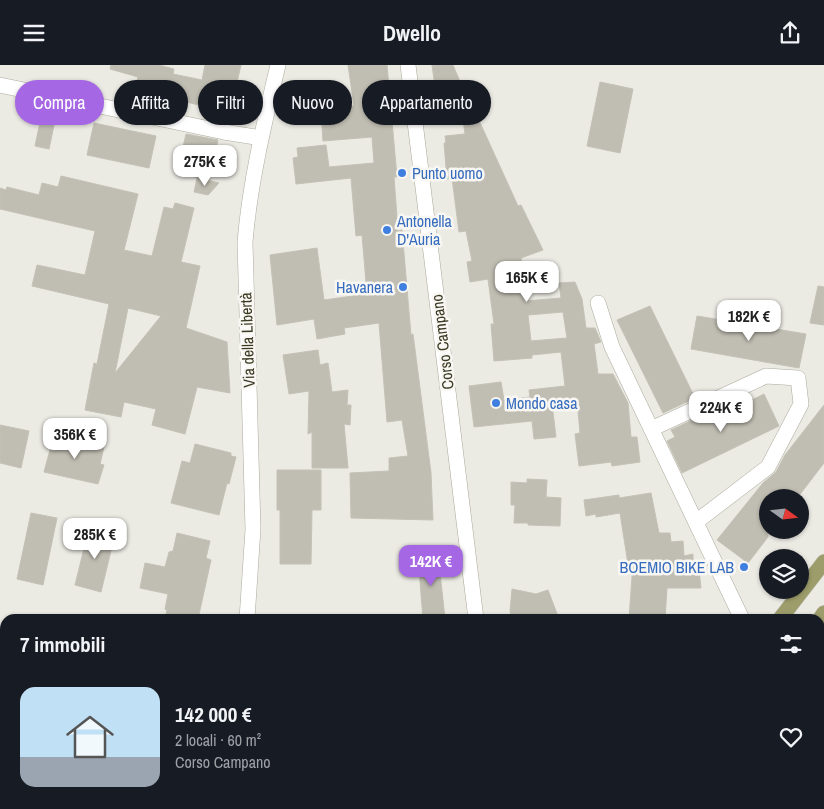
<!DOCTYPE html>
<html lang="it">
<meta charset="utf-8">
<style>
:root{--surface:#171b24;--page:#20242c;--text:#f1f3f6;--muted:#9ea1a6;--line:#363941;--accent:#a667e5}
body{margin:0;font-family:"Archivo Narrow",sans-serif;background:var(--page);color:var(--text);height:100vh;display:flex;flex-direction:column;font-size:19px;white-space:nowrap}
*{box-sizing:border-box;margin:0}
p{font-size:16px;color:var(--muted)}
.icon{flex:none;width:28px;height:28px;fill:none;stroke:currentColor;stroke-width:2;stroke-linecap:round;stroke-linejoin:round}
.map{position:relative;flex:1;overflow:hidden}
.sheet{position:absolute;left:0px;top:549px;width:825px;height:196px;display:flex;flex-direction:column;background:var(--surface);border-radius:15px 15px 0 0;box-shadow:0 1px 4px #0004}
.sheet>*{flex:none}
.hud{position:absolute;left:15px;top:15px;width:500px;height:45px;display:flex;gap:10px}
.needle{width:32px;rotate:105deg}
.buttons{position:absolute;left:759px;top:424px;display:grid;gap:10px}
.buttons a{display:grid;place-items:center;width:50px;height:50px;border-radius:50%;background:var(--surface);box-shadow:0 1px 4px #0004;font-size:25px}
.price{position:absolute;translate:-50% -42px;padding:0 11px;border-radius:10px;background:#fff;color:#222;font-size:16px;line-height:32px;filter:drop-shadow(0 1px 2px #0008)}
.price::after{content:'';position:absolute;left:50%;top:30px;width:15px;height:11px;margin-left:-8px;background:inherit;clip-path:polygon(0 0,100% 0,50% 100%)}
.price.selected{background:var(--accent);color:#fff}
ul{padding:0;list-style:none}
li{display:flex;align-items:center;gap:15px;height:125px;padding:0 20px}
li+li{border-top:1px solid var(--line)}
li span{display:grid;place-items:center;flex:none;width:140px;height:100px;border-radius:15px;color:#555}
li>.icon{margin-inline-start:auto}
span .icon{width:60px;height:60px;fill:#fffc;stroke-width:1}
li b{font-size:21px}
h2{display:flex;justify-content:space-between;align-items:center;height:60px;padding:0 20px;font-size:21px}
.pill{padding:0 18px;border-radius:22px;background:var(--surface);box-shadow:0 1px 4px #0004;font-size:18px;line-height:45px}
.pill.selected{background:var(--accent);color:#fff}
header{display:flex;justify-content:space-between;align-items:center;height:65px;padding:0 20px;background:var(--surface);font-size:22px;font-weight:800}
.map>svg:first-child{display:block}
.building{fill:#c0bdb2;stroke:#c4c2b6;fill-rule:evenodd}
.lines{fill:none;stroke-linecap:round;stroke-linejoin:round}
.street-casing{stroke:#acab9e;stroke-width:16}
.secondary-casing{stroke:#aba997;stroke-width:16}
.primary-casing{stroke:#c8c8c2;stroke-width:16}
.street{stroke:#fff;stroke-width:15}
.secondary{stroke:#fff;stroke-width:15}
.primary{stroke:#9d9d6b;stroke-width:15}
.shop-dot{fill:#3f7fe0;stroke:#f8f7f3;stroke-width:2}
.labels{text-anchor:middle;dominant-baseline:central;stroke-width:5;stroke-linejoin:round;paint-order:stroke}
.shop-label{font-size:16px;fill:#366cbe;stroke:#f8f7f3;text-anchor:start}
.street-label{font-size:16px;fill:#3b3b24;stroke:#f8f7f3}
</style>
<header><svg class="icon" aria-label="menu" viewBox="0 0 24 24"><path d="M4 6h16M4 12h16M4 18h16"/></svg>Dwello<svg class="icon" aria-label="share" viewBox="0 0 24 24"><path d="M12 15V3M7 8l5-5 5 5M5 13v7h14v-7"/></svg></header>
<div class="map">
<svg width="824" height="744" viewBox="0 0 824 744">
<rect width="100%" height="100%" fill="#ebeae3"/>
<path class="building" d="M111 0H159L174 4 173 9 202 15 205 0H241L235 26 240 27 234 49 167 32 166 35 134 26 138 12 110 4Z
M348 0H387L397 112H394L398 166 402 165 411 270 413 269 431 408 433 455 351 453 350 408 389 406V393L408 391 402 355 387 357 379 258 344 263 345 269 317 274 314 254 277 260 270 190 317 183 324 235 367 229 362 170 356 171 351 113 296 119 293 93 298 92 297 83 326 80 329 102 374 98 372 72 323 76 321 44 354 41Z
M432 0H453L475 52 477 51 518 141 521 140 543 185 521 193 525 236 561 233 559 218 575 217 582 234 586 263H595L601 277 594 279 598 309H613L628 338 631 372H637L640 397 612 401 611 397 579 401 575 369 580 368 577 335 552 339 556 372 534 374 532 356 474 362 469 321 501 317 504 335 530 332 529 325 565 321 561 287 532 290V293L494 296 491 259H494L488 214 470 217 467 197 472 196 466 166 459 167 452 113 447 114 444 78H446L445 71 465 69 461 40 438 43ZM563 247 567 273 531 276 528 250Z
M600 17 633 24 620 88 587 81Z
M42 48 56 51 49 84 35 81Z
M94 58 156 71 149 103 87 90Z
M186 69 218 75 209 115 177 108Z
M61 111 138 129 124 185 152 191 164 142 173 144 175 138 194 143 181 197 200 201 186 263 227 277 230 328 197 322 185 369 152 360 156 344 124 337 121 352 85 345 94 298 97 299 109 239 32 221 37 200 85 210 95 166 0 144V123L6 125 7 122 39 130 42 118 58 122ZM128 243 161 251 115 308Z
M197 113 219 118 208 130 194 127Z
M818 221 824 222V260L810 258Z
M650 241 695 333 663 348 617 255Z
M697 251 806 269 799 303 691 284Z
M318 285 320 300 328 298 332 327 348 325 347 340H351L350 360 344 359 348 403H312V367L308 369 309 326 289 329 283 290Z
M764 329 779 361 682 408 667 376 675 372 671 365 703 350 707 357Z
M824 340V398L798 432H768V472L748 498 717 475 763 418 776 407 785 390Z
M0 360 29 366 21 403 0 398Z
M54 370 104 382 100 399 104 400 98 419 44 407Z
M195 379 231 388V391L236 392 229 419 227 418 219 450 171 438 182 396 190 398Z
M277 405H321V445H312L311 499H280V445H277Z
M527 414 547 415 546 432 561 433 560 461 528 460V458H514L515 440H511V417L527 418Z
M651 428 659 468H670L671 477 683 476 684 491 693 489V497L698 496 701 523H667L665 554H629L633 498 628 499 620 448 596 452V449L586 451 584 435 619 430V433Z
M31 448 57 453 43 520 17 514Z
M89 463 115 469 101 527 75 520Z
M177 468 210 476 206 493 211 495 198 554H165L167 545 165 544 168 529 140 523 145 498 165 502 169 487 173 486Z
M438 489 445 554H423L418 491Z
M512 524 536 529 548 525 559 554H512L510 546Z"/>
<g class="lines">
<defs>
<path id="street" d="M0 20 224 67 261 73
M598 238 612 282 742 554
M651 364 766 311 798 313 801 339 768 402 696 457
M247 554 253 464 245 177C250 117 264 59 278 0
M820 705 824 706
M214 744 215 740
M767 744V740"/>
<path id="secondary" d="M408 0 476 554
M506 740 508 744"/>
<path id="primary" d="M780 554 824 497
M820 554 824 548
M632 744 636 740
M669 744 672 740"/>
</defs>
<use href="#street" class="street-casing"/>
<use href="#secondary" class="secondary-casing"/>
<use href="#primary" class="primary-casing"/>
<use href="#street" class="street"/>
<use href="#secondary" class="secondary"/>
<use href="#primary" class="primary"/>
</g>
<g class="shop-dot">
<circle cx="402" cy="108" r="5"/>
<circle cx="387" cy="165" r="5"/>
<circle cx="403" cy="222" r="5"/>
<circle cx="496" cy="338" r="5"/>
<circle cx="744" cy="502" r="5"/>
</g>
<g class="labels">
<g class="shop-label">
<text x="412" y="108">Punto uomo</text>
<text x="397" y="156">Antonella<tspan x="397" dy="18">D'Auria</tspan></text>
<text x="393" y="222" text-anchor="end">Havanera</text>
<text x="506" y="338">Mondo casa</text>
<text x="734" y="502" text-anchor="end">BOEMIO BIKE LAB</text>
</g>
<g class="street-label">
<text transform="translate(247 275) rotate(-92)">Via della Libertà</text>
<text transform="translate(442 277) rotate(-97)">Corso Campano</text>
</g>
</g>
</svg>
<div class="buttons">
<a><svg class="needle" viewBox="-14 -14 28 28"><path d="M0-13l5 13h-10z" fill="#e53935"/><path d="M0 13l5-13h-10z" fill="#9ea1a6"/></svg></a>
<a><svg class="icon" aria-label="layers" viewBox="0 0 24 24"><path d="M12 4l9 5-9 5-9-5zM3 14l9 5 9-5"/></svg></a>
</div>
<b class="price" style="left:205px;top:122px">275K €</b>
<b class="price" style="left:527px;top:238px">165K €</b>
<b class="price" style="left:749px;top:277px">182K €</b>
<b class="price" style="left:721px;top:368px">224K €</b>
<b class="price" style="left:75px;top:395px">356K €</b>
<b class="price" style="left:95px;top:495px">285K €</b>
<b class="price selected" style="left:431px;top:522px">142K €</b>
<div class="hud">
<a class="pill selected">Compra</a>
<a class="pill">Affitta</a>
<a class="pill">Filtri</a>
<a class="pill">Nuovo</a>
<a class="pill">Appartamento</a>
</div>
<section class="sheet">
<h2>7 immobili<svg class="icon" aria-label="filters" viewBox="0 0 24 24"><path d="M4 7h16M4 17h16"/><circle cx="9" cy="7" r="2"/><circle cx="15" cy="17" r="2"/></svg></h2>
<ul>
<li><span style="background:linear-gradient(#bfe0f5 70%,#9aa5b1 0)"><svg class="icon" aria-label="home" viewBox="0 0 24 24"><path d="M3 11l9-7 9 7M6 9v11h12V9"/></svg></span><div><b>142 000 €</b><p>2 locali · 60 m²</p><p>Corso Campano</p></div><svg class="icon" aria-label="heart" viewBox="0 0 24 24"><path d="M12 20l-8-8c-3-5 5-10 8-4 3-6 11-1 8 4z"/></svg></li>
</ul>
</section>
</div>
